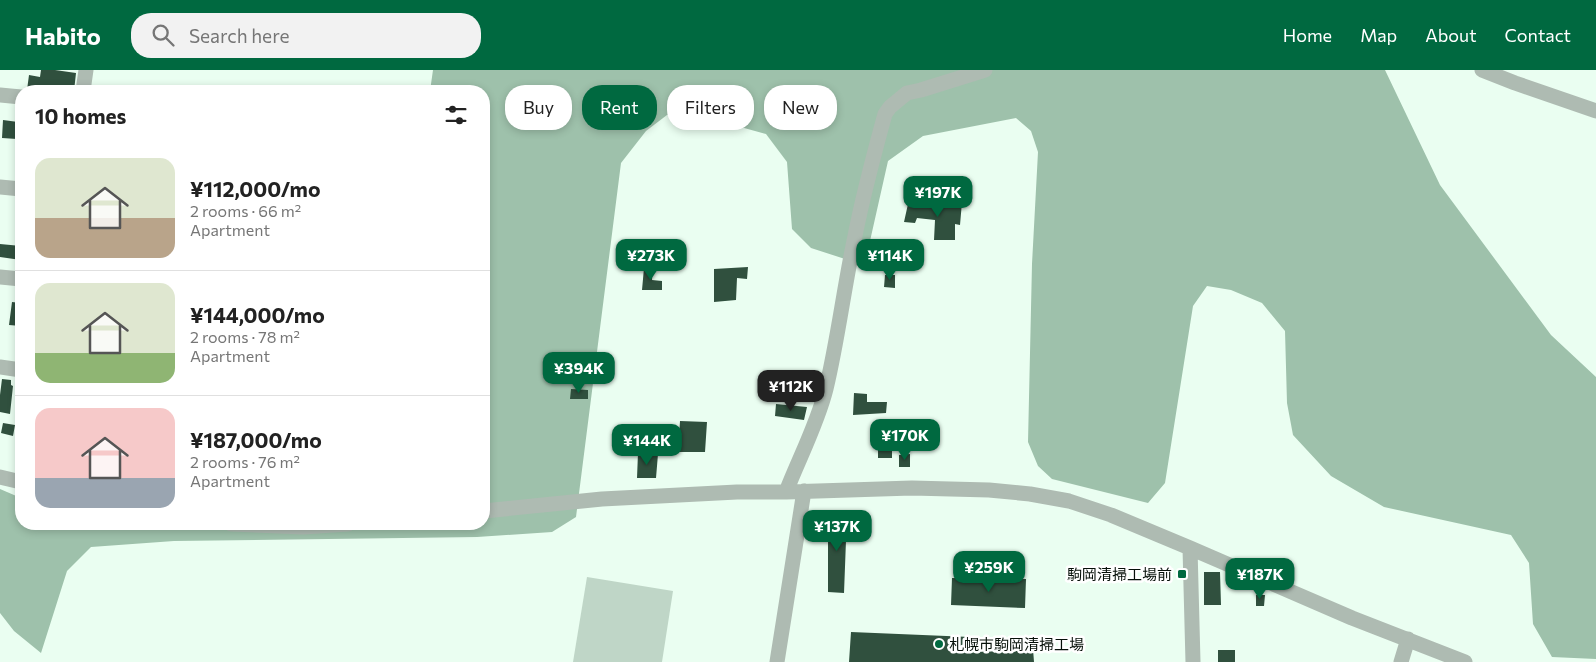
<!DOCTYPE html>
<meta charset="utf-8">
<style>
:root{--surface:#fff;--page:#f2f2f2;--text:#222;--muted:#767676;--line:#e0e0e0;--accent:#006940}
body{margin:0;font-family:Commissioner,"Noto Sans JP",sans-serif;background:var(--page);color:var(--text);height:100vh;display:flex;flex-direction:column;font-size:19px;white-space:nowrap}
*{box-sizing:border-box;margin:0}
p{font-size:16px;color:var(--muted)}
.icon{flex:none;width:28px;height:28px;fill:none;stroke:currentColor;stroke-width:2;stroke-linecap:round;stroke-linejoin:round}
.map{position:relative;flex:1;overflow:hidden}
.panel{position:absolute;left:15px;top:15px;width:475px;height:445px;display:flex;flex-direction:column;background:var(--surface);border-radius:20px;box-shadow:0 2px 8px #0003}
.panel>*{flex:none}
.banner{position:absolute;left:505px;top:15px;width:475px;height:45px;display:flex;gap:10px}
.price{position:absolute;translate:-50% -42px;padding:0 11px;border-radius:10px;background:var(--accent);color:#fff;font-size:16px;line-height:32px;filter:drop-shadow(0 1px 2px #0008)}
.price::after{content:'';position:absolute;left:50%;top:30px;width:15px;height:11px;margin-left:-8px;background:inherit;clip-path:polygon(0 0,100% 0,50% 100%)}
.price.selected{background:#222;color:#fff}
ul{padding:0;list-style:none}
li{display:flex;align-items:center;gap:15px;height:125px;padding:0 20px}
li+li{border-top:1px solid var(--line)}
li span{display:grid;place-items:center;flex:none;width:140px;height:100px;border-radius:15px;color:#555}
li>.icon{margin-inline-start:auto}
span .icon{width:60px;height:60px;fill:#fffc;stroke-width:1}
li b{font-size:21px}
h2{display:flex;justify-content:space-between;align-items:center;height:60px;padding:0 20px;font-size:21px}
.tag{padding:0 18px;border-radius:20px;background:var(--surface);box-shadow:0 2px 8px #0003;font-size:18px;line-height:45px}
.tag.selected{background:var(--accent);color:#fff}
header{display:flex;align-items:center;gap:30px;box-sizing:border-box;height:70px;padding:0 25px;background:var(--accent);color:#fff}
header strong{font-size:24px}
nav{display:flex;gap:28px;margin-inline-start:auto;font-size:18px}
.search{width:350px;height:45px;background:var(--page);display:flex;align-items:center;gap:12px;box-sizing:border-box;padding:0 18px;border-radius:20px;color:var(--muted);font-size:19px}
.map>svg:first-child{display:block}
.green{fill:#bfd6c7}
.forest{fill:#9ec1ab}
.building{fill:#30503e}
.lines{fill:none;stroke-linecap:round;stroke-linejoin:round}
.minor{stroke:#aebbb2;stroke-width:15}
.poi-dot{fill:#006940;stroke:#fff;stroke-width:2}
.labels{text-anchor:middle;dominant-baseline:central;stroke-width:5;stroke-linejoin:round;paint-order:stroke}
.poi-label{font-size:15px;fill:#050f08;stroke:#fff;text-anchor:end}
</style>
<header>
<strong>Habito</strong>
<div class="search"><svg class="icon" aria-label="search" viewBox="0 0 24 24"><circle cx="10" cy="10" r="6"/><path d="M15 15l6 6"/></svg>Search here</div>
<nav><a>Home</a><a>Map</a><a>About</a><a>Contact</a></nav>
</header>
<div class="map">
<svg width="1596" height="592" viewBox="0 0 1596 592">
<rect width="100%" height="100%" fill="#eafef1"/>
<path class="green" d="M587 507 673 521 662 592H573Z"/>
<path class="forest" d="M433 0H1385L1440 115 1551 265 1596 307V589L1552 587 1533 554 1529 493 1511 465 1384 437 1331 406 1293 365 1287 333 1285 261 1262 233 1231 220 1207 216 1193 236 1165 413 1148 433 1052 409 1038 396 1028 372 1032 194 1038 82 1031 61 1016 48 923 66 888 91 870 171 845 189 811 178 792 159 787 92 766 64 690 43 667 45 646 61 621 93 576 447 552 462 477 467 174 471 91 477 67 501 41 583 14 561 0 543V419L21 428V454H484V21H430Z"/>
<path class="building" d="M41 0H55L76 3 74 21H28L27 20 29 5 40 7Z
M3 50 18 52 17 69 2 68Z
M935 132H962L960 155 955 154V170H934L935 150 917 148 915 153 904 152 908 134 935 136Z
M0 174 21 176V190L0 187Z
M748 197 747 209 737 208 736 230 714 232V199Z
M644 198H653L652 210 662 211V220H642Z
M885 205H895V218L884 217Z
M12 232 21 233V256L9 255Z
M2 309 11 310V315L13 316 10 344 0 342V325Z
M571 319 588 320V329H570Z
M854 323 867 324V332H887L886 343 853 345Z
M776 334 807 337 804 350 775 346Z
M680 351 707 352 705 382H678Z
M3 353 15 355 13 366 1 363Z
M878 361H892V388H878Z
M638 383 658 384 656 408H637Z
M910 384V397H899V385Z
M828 443 847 444 844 523 828 522Z
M1204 502H1220L1221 535H1204Z
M952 508 1026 509 1025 538 951 535Z
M1256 525H1265L1264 536H1256Z
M851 562 1021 569 1033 579 1034 592H849Z
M1218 580H1235V592H1218Z"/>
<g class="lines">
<path class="minor" d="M1482 0 1515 13 1596 41
M83 21 86 0
M0 25 21 27
M0 117 21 119
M0 207 21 209
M0 297 21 300
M0 407 21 412
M786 422C799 388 817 355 826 319 838 269 844 217 855 166 863 125 874 84 885 44L890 37 907 23 921 20 985 0
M484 441 602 429 737 422H786L912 418 989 420 1030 424 1069 431 1111 445 1190 478 1352 548 1465 592
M231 454 303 457 348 454
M1190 478 1193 592
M777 592 804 421
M1401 592 1408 569"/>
</g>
<g class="poi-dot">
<rect x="1177" y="499" width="10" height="10" rx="2.5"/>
<circle cx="939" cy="574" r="5"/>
</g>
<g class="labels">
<g class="poi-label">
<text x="1172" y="504">駒岡清掃工場前</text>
<text x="949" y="574" text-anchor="start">札幌市駒岡清掃工場</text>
</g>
</g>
</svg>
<b class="price" style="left:938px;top:148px">¥197K</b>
<b class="price" style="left:651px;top:211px">¥273K</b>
<b class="price" style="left:890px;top:211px">¥114K</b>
<b class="price" style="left:579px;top:324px">¥394K</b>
<b class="price selected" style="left:791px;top:342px">¥112K</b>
<b class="price" style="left:905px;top:391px">¥170K</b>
<b class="price" style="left:647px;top:396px">¥144K</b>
<b class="price" style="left:837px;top:482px">¥137K</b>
<b class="price" style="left:989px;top:523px">¥259K</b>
<b class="price" style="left:1260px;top:530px">¥187K</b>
<div class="banner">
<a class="tag">Buy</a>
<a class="tag selected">Rent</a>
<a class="tag">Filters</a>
<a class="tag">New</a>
</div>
<section class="panel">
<h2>10 homes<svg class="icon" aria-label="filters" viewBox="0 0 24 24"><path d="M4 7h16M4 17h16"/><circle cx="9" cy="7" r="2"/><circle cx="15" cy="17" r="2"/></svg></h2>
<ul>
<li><span style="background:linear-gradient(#dfe7d0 60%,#b9a48a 0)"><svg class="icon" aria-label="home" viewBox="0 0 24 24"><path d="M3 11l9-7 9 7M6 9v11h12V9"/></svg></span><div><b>¥112,000/mo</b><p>2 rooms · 66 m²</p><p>Apartment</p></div></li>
<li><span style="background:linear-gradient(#dfe7d0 70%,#8fb573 0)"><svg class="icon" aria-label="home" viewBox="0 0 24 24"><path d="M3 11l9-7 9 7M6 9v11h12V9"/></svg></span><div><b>¥144,000/mo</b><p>2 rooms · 78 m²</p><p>Apartment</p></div></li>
<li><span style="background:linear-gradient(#f6c9c9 70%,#9aa5b1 0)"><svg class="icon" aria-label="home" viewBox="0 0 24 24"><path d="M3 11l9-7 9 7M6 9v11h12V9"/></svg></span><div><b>¥187,000/mo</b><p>2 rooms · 76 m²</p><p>Apartment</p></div></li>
</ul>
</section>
</div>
